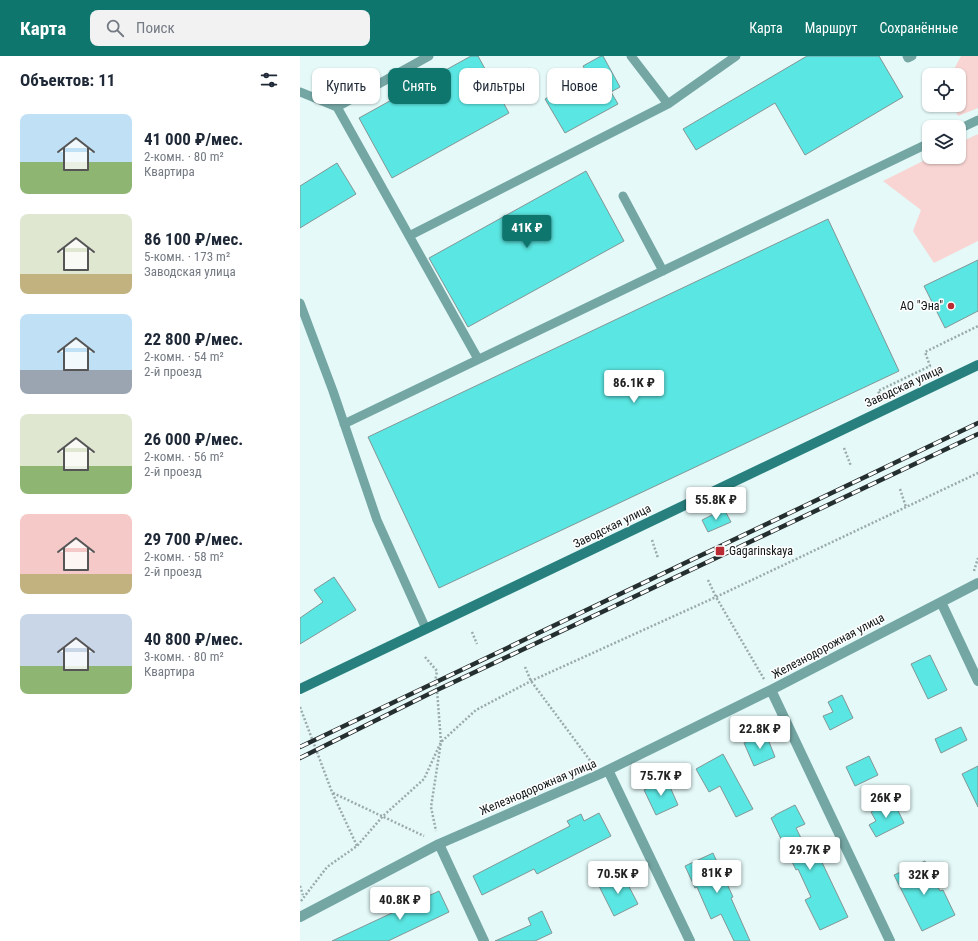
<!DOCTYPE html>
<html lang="ru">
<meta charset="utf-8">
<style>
:root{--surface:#fff;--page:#f2f2f3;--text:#1f2937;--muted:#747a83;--accent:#0f766e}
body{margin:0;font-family:"Roboto Condensed",sans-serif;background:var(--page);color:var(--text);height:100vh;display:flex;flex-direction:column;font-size:15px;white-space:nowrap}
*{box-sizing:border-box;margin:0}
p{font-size:13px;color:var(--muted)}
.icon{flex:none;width:22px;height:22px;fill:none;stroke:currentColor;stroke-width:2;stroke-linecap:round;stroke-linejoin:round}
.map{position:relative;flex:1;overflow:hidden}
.panel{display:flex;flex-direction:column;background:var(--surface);width:300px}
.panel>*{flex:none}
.banner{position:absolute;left:12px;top:12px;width:380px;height:36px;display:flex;gap:8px}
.buttons{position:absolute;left:622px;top:12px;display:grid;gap:8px}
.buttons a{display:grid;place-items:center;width:44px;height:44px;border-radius:8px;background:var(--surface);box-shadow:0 1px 3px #0004;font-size:20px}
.price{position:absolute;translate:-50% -34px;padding:0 9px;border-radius:4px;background:#fff;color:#222;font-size:13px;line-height:26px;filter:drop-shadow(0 1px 2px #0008)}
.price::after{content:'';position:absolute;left:50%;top:24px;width:12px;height:9px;margin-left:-6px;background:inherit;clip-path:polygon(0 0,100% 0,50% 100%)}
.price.selected{background:var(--accent);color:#fff}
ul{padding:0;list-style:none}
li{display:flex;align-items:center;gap:12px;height:100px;padding:0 20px}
li span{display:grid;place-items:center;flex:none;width:112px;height:80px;border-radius:8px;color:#555}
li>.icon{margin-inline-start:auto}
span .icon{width:48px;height:48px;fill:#fffc;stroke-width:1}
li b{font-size:17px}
h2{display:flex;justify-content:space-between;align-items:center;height:48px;padding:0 20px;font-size:17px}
.tag{padding:0 14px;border-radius:8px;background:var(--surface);box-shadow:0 1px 3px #0004;font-size:14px;line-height:36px}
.tag.selected{background:var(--accent);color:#fff}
header{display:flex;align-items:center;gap:24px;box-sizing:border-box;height:56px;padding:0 20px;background:var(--accent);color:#fff}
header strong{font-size:19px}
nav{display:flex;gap:22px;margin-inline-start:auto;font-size:14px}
.search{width:280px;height:36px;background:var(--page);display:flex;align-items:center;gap:10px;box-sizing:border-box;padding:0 14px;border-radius:8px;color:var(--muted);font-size:15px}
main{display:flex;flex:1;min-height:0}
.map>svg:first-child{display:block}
.green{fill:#f8d5d3}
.building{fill:#5ae6e2;stroke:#839695}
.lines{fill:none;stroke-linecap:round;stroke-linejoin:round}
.path{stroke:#9babaa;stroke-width:2.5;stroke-dasharray:2 2;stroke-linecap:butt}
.service{stroke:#74a6a4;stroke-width:9}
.minor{stroke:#74a6a4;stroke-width:10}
.secondary{stroke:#28807e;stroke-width:10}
.rail-casing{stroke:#262f2f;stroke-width:4.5}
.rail{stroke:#fff;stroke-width:3;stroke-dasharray:9;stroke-linecap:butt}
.poi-dot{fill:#ba2a33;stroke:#fff;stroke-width:1.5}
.labels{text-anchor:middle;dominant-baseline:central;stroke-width:3;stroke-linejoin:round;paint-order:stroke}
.poi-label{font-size:12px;fill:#0e1515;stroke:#fff;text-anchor:end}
.street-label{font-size:12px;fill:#0e1515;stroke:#fff}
</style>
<header>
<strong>Карта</strong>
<div class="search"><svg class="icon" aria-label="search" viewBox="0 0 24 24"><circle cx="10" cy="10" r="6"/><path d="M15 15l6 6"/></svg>Поиск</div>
<nav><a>Карта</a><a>Маршрут</a><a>Сохранённые</a></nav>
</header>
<main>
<section class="panel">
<h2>Объектов: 11<svg class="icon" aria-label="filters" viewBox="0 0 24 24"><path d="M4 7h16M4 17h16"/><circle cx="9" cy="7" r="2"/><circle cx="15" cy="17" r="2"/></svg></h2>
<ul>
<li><span style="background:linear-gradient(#bfe0f5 60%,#8fb573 0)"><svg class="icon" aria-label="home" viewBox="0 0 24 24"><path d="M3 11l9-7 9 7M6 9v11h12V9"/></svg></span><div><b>41 000 ₽/мес.</b><p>2-комн. · 80 m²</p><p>Квартира</p></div></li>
<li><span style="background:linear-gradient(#dfe7d0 75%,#c2b280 0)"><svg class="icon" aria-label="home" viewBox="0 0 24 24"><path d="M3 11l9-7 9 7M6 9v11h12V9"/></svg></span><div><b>86 100 ₽/мес.</b><p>5-комн. · 173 m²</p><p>Заводская улица</p></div></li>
<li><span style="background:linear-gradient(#bfe0f5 70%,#9aa5b1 0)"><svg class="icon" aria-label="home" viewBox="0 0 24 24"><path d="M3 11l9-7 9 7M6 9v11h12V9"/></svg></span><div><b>22 800 ₽/мес.</b><p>2-комн. · 54 m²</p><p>2-й проезд</p></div></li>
<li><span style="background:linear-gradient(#dfe7d0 65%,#8fb573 0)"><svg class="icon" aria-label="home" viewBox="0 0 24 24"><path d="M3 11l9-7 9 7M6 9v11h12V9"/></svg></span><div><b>26 000 ₽/мес.</b><p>2-комн. · 56 m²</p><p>2-й проезд</p></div></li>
<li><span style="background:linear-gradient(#f6c9c9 75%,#c2b280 0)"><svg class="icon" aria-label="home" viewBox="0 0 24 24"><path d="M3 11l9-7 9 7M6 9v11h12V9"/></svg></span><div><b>29 700 ₽/мес.</b><p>2-комн. · 58 m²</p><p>2-й проезд</p></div></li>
<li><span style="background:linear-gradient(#c9d6e8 65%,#8fb573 0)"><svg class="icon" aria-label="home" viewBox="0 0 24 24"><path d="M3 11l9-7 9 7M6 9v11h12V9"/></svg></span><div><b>40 800 ₽/мес.</b><p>3-комн. · 80 m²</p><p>Квартира</p></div></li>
</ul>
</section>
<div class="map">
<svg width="678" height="885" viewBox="0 0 678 885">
<rect width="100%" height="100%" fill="#e4f9f8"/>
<path class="green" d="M661 0H678V52L658 60 653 49H659V19H651Z
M678 78V185L634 207 613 175 621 154 583 125 631 101H659V87Z"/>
<path class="building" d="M171 0H178L209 57 92 122 59 62Z
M301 0H303L320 31 311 36 318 48 265 77 245 43 288 19 283 10Z
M507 0H579L603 41 505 99 475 47 396 94 383 73Z
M37 107 56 138 0 172V130Z
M286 115 324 185 168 271 129 202Z
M528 163 599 315 139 532 68 381Z
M678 204V255L645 272 624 230Z
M424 453 431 466 408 476 402 464Z
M34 521 56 554 0 588V562L23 546 14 534Z
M630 599 647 634 628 643 611 608Z
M542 639 553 662 530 674 523 660 533 656 528 646Z
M661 671 667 684 641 697 635 683Z
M466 678 475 701 454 710 444 687Z
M423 698 453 753 436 761 420 730 409 736 396 713Z
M569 700 578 719 555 730 546 711Z
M678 710V751L662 718Z
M367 724 378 749 356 759 344 734Z
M593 744 604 767 576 781 569 769 576 765 571 756Z
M495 749 505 768 496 772 511 802 518 798 548 861 520 874 505 844 511 841 498 813 496 814 471 762 475 760V759Z
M299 757 311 780 237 818 234 813 182 839 173 820 270 770 267 765 281 758 284 765Z
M413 797 433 841 431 842 450 885H434L421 858 411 863 397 831 395 832 385 810Z
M625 805 640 835 643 834 655 859 622 875 594 819Z
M323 819 338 848 314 860 299 830Z
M139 835 149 856 88 885H32Z
M242 855 252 877 235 885H195L231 869 228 862Z"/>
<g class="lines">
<path class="path" d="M581 341 578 335 630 310 625 296 678 270
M544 392 551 410
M600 433 606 451
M352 484 358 502
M674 515 678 502
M408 524 416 541 464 623
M172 576 177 588
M125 601 137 615 135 626 137 634 141 686 131 751 136 775
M225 611 231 625 292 707
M0 651 32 736 57 790
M33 737 124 780
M0 830 3 839
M1 845 27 811 57 790 83 760 124 723 141 686 176 654 231 625 416 541 678 417"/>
<path class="service" d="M331 0 368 48
M607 0 608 2 612 0
M0 36 37 51 178 303
M37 51 129 0
M659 73 678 64
M323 140 363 215
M109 180 368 48 436 0
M0 247 33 335 77 464 126 573
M44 368 629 87"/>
<path class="minor" d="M641 546 678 625
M471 634 590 885
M308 714 390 885
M139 788 184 885
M0 861 139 788 300 718 471 634 678 527"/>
<path class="secondary" d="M0 633 678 309"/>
<defs>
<path id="rail" d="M0 691 678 367
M0 702 137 634 678 378"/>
</defs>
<use href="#rail" class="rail-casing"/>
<use href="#rail" class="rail"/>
</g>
<g class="poi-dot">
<circle cx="651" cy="250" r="4"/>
<rect x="415" y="490" width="10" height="10" rx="2"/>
</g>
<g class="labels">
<g class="poi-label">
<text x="643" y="250">АО "Эна"</text>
<text x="429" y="495" text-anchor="start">Gagarinskaya</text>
</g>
<g class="street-label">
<text transform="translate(604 330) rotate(-25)">Заводская улица</text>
<text transform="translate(312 470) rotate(-26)">Заводская улица</text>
<text transform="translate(528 590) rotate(-28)">Железнодорожная улица</text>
<text transform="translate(238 731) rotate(-23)">Железнодорожная улица</text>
</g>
</g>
</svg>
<div class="buttons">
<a><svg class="icon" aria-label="locate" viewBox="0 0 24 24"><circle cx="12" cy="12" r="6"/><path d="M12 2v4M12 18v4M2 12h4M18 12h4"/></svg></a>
<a><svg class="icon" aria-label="layers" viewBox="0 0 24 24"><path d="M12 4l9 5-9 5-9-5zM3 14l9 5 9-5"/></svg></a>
</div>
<b class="price selected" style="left:227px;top:193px">41K ₽</b>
<b class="price" style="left:334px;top:348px">86.1K ₽</b>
<b class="price" style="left:416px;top:465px">55.8K ₽</b>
<b class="price" style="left:460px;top:694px">22.8K ₽</b>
<b class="price" style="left:361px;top:741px">75.7K ₽</b>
<b class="price" style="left:586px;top:763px">26K ₽</b>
<b class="price" style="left:510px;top:815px">29.7K ₽</b>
<b class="price" style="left:417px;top:838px">81K ₽</b>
<b class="price" style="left:318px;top:839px">70.5K ₽</b>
<b class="price" style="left:624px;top:840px">32K ₽</b>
<b class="price" style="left:100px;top:865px">40.8K ₽</b>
<div class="banner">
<a class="tag">Купить</a>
<a class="tag selected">Снять</a>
<a class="tag">Фильтры</a>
<a class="tag">Новое</a>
</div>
</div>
</main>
